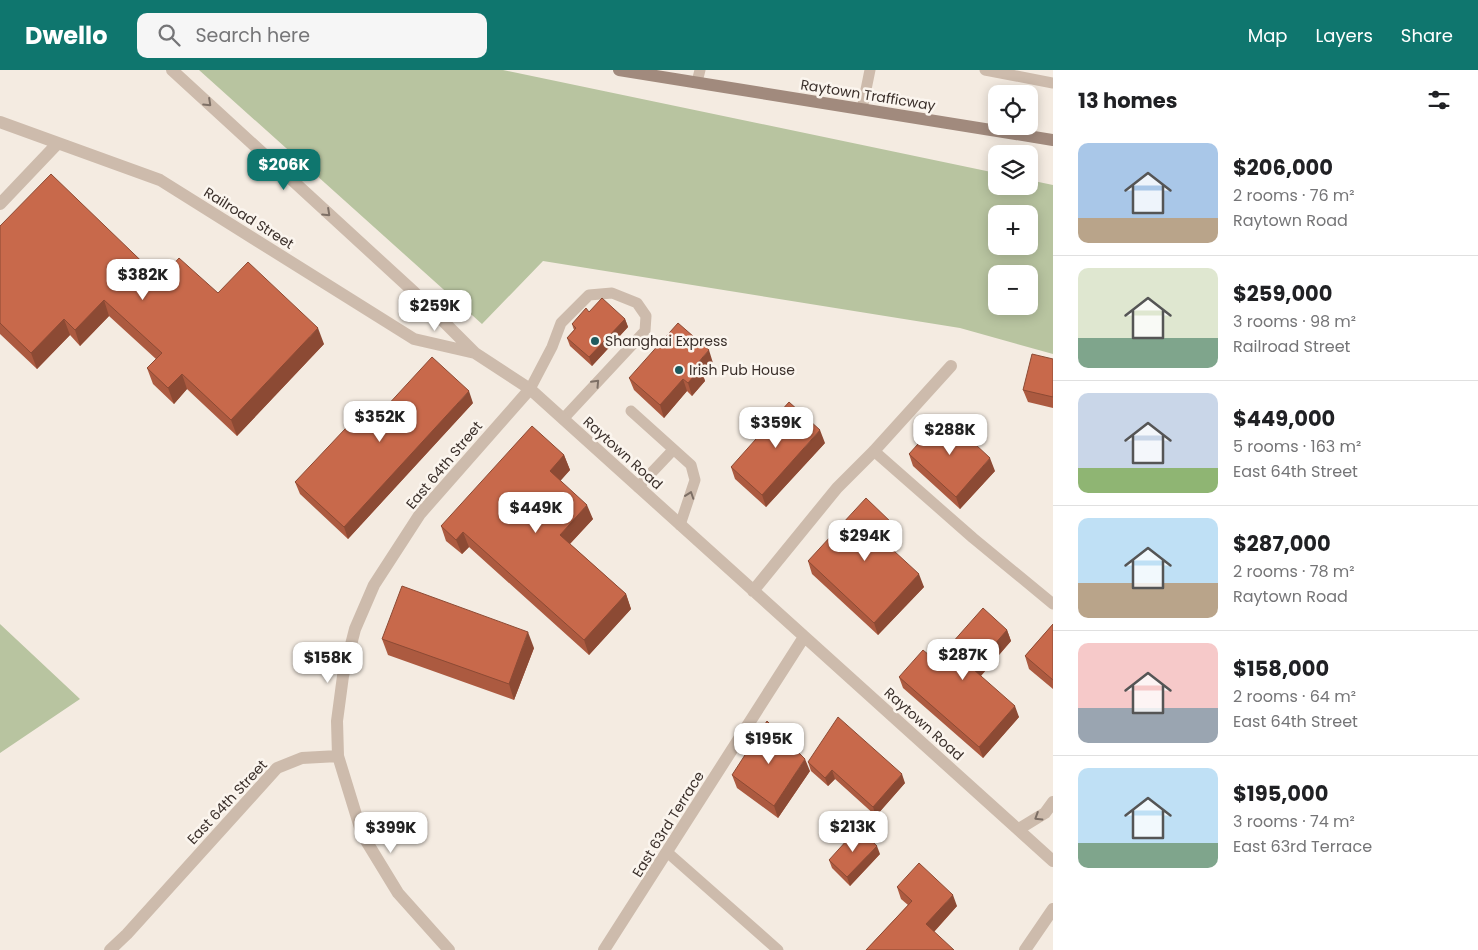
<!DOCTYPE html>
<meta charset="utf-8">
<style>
:root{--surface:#fff;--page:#f6f6f6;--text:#202124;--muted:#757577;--line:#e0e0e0;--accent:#0f766e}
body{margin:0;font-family:Poppins,sans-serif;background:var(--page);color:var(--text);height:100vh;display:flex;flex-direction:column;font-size:19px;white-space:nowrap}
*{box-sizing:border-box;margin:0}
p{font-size:16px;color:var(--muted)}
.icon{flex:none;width:28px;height:28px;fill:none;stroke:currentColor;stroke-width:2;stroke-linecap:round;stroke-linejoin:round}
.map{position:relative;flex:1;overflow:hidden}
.drawer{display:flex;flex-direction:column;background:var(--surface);width:425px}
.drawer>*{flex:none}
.buttons{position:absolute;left:988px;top:15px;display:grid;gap:10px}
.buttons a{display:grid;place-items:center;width:50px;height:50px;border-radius:10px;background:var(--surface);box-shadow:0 2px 12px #0003;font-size:25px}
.price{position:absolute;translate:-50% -42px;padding:0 11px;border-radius:10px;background:#fff;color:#222;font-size:16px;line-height:32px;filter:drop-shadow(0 1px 2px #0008)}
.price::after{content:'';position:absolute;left:50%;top:30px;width:15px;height:11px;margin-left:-8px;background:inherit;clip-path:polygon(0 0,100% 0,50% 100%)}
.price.current{background:var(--accent);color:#fff}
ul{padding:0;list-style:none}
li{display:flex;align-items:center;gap:15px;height:125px;padding:0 25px}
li+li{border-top:1px solid var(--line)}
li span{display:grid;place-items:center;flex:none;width:140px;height:100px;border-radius:10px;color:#555}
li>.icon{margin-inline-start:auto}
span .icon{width:60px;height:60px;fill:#fffc;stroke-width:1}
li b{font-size:21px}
h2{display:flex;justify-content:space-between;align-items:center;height:60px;padding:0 25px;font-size:21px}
header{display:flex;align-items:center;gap:30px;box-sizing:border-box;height:70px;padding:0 25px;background:var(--accent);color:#fff}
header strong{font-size:24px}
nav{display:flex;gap:28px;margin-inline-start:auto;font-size:18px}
.search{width:350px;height:45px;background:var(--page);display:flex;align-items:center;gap:12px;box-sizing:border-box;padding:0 18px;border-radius:10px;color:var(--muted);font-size:19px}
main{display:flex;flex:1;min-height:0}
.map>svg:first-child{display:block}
.green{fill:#b8c4a0;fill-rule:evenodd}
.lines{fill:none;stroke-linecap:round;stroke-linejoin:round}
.service{stroke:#cdbbac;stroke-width:11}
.minor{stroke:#cdbbac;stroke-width:12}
.tertiary{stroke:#cdbbac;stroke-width:12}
.secondary{stroke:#a18a7d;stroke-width:12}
.wall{fill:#ac5a40}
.shaded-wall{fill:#8c4a34}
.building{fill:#c8694b;stroke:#8c4a34}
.oneway{stroke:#7d6f65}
.poi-dot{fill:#1f5a5e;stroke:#fbf5ee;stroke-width:2}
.labels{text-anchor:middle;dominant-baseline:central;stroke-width:5;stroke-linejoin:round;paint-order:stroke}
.street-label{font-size:14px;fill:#3b302b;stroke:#fbf5ee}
.poi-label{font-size:14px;fill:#3b302b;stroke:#fbf5ee;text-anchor:start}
</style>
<header>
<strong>Dwello</strong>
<div class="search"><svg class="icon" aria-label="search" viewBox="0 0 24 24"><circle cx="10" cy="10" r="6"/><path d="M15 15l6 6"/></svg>Search here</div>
<nav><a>Map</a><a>Layers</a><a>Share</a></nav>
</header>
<main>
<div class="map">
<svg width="1053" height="880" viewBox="0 0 1053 880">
<rect width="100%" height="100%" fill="#f4ebe1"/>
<path class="green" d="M199 0H503L996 103V116H1029V110L1053 115V284L960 258 543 191 482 254ZM996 144H1029V176H996ZM996 204H1029V236H996Z
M0 554 80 629 0 683Z"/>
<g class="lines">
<path class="service" d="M985 0 1053 13
M697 12 700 0
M862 39 870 0
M530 319 552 277 561 253 589 225 612 223 637 233 646 246 645 261 563 349
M631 341 691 395 695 410 680 455
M874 381 973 468 1053 534
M638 417 673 380
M667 782 778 880"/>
<path class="minor" d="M172 0 414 222 475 283 530 319 1053 791
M0 52 160 110 414 269 475 283
M0 134 58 73
M753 521 837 418 874 381 951 296
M338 686 362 764 398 823 449 880
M110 880 127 864 277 698 302 688 338 686 337 651 343 606 355 559 374 515 420 444 530 319
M604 880 804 567"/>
<path class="tertiary" d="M1019 759 1045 743 1053 732
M1025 880 1053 839"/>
<path class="secondary" d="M619 0 1053 70"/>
</g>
<path class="wall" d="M0 156 160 209 218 223 324 274 237 366 187 319 174 334 153 314 147 298 156 289 109 246 80 276 70 265 37 299 0 264Z
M589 242 625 249 628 257 592 296 570 276 567 268 574 260 572 254Z
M1053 289V338L1028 332 1023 320Z
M713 293 703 305 705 311 692 326 687 321 664 348 634 320 629 308Z
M473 333 348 469 300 424 295 412 373 351Z
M825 373 766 437 735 409 731 397Z
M909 384 995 401 960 439 913 396Z
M564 385 570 400 560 410 593 449 570 474 626 524 631 539 589 585 469 477 462 484 446 471 441 456Z
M899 468 890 477 924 517 878 565 812 504 808 491Z
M1053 554V619L1029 599 1025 586Z
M1007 560 1011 571 981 606 1019 647 983 688 903 618 899 607Z
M382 569 534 578 514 630 388 585Z
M808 692 905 713 876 746 835 709 828 716 811 701Z
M810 701 778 748 737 718 732 705Z
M880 784 850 816 832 798 829 790Z
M897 817 957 836 934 862 866 880 908 835 901 829Z"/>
<path class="shaded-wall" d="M104 230 109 246 80 276 75 260Z
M64 249 70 265 37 299 31 283Z
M625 249 628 257 592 296 589 287Z
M318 258 324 274 237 366 231 350Z
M709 280 713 293 703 305 705 311 692 326 688 313 696 295Z
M182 304 187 319 174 334 168 318Z
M683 309 687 321 664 348 660 335Z
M469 321 473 333 348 469 344 457Z
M820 360 825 373 766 437 762 425Z
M564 385 570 400 556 416 550 401Z
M990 388 995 401 960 439 956 427Z
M587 435 593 449 565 479 560 465Z
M894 455 899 468 886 482 881 469Z
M463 462 469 477 462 484 456 470Z
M919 504 924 517 878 565 874 553Z
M626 524 631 539 589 585 584 570Z
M1007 560 1011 571 977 610 973 599Z
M528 562 534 578 514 630 509 614Z
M1015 636 1019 647 983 688 979 677Z
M805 689 810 701 778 748 774 736Z
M832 700 835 709 828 716 825 708Z
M902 704 905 713 876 746 873 737Z
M877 776 880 784 850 816 847 807Z
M953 825 957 836 930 866 926 854Z"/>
<path class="building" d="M51 104 160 209 179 188 218 223 248 192 318 258 231 350 182 304 168 318 147 298 162 283 104 230 75 260 64 249 31 283 0 253V156Z
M602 228 625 249 589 287 567 268 576 258 572 254 586 238 589 242Z
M678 253 709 280 696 295 701 298 688 313 683 309 660 335 629 308Z
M1032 284 1053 289V327L1023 320Z
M432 287 469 321 344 457 295 412 362 341 373 351Z
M789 332 820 360 762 425 731 397Z
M944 345 990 388 956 427 909 384Z
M532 356 564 385 550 401 587 435 560 465 626 524 584 570 463 462 456 470 441 456Z
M866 428 894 455 881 469 919 504 874 553 808 491Z
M402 516 528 562 509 614 382 569Z
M983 538 1007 560 973 599 1015 636 979 677 899 607 923 580 936 591Z
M1053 554V610L1025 586Z
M838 647 902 704 873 737 832 700 825 708 808 692Z
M767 651 805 689 774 736 732 705Z
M858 758 877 776 847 807 829 790Z
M919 793 953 825 926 854 954 880H866L912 831 897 817Z"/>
<defs><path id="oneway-chevron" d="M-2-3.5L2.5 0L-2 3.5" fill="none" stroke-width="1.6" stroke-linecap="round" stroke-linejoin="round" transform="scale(1.25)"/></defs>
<g class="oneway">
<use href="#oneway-chevron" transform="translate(208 33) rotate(43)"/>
<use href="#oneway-chevron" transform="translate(327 143) rotate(43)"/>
<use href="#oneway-chevron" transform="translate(596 313) rotate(-47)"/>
<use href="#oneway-chevron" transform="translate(690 425) rotate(-71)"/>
<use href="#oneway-chevron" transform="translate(1038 747) rotate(148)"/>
</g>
<g class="poi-dot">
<circle cx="595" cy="271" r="5"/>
<circle cx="679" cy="300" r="5"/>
</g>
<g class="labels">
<g class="street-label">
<text transform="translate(868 25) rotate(9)">Raytown Trafficway</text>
<text transform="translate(249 148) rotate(32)">Railroad Street</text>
<text transform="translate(623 383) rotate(42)">Raytown Road</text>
<text transform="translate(444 395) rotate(-50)">East 64th Street</text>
<text transform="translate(924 654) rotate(42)">Raytown Road</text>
<text transform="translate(227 732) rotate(-47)">East 64th Street</text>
<text transform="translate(668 754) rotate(-58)">East 63rd Terrace</text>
</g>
<g class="poi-label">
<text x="605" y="271">Shanghai Express</text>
<text x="689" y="300">Irish Pub House</text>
</g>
</g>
</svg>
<div class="buttons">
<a><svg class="icon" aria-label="locate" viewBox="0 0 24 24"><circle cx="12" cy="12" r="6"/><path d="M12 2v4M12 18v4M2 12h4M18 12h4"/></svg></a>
<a><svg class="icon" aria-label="layers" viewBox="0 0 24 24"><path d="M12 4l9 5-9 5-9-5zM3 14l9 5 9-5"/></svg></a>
<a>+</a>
<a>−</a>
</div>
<b class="price current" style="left:284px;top:121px">$206K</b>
<b class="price" style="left:143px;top:231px">$382K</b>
<b class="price" style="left:435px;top:262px">$259K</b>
<b class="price" style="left:380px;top:373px">$352K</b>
<b class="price" style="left:776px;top:379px">$359K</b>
<b class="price" style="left:950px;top:386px">$288K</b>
<b class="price" style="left:536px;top:464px">$449K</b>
<b class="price" style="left:865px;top:492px">$294K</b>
<b class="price" style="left:963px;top:611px">$287K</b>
<b class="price" style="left:328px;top:614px">$158K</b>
<b class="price" style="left:769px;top:695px">$195K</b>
<b class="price" style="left:853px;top:783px">$213K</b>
<b class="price" style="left:391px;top:784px">$399K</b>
</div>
<section class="drawer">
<h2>13 homes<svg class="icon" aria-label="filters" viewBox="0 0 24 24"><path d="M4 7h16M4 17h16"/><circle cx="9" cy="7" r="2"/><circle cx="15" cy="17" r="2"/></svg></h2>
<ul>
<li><span style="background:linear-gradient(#a9c7e8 75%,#b9a48a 0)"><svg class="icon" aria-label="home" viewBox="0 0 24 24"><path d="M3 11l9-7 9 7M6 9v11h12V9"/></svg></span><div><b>$206,000</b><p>2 rooms · 76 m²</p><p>Raytown Road</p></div></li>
<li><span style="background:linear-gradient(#dfe7d0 70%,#7fa58c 0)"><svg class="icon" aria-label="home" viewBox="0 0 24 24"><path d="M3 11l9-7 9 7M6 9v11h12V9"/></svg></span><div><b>$259,000</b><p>3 rooms · 98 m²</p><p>Railroad Street</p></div></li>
<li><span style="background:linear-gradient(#c9d6e8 75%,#8fb573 0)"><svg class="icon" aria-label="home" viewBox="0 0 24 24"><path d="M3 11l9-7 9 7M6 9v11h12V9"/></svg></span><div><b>$449,000</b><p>5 rooms · 163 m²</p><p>East 64th Street</p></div></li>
<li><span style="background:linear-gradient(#bfe0f5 65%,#b9a48a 0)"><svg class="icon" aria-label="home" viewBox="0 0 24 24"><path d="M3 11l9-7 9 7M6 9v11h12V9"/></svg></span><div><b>$287,000</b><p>2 rooms · 78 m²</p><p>Raytown Road</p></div></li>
<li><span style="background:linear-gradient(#f6c9c9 65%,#9aa5b1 0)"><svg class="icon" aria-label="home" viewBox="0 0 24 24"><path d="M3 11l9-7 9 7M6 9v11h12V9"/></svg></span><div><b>$158,000</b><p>2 rooms · 64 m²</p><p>East 64th Street</p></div></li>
<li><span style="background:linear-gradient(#bfe0f5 75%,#7fa58c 0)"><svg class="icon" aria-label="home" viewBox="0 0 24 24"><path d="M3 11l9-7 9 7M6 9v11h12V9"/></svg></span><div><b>$195,000</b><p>3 rooms · 74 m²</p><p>East 63rd Terrace</p></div></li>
</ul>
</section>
</main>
